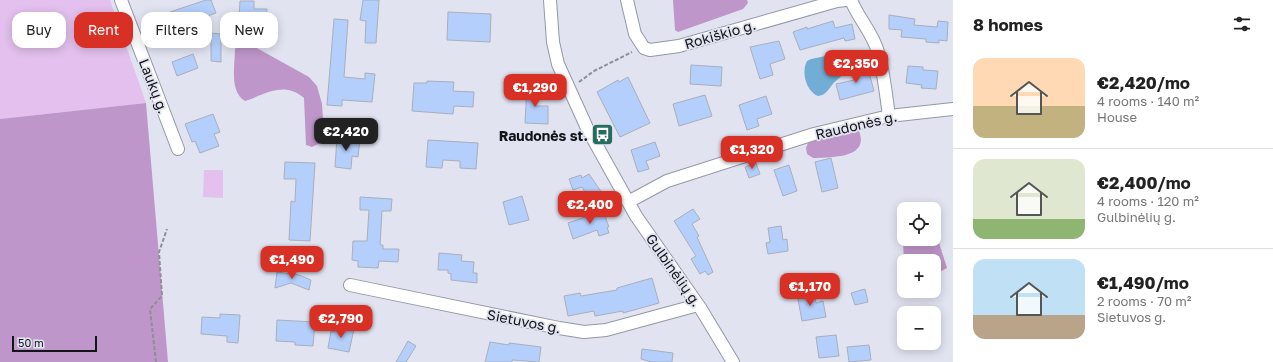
<!DOCTYPE html>
<meta charset="utf-8">
<style>
:root{--surface:#fff;--page:#f6f6f6;--text:#222;--muted:#767676;--line:#e0e0e0;--accent:#d93025}
body{margin:0;font-family:"Golos Text",sans-serif;background:var(--page);color:var(--text);height:100vh;display:flex;flex-direction:column;font-size:15px;white-space:nowrap}
*{box-sizing:border-box;margin:0}
p{font-size:13px;color:var(--muted)}
.icon{flex:none;width:22px;height:22px;fill:none;stroke:currentColor;stroke-width:2;stroke-linecap:round;stroke-linejoin:round}
.map{position:relative;flex:1;overflow:hidden}
.sheet{display:flex;flex-direction:column;background:var(--surface);width:320px}
.sheet>*{flex:none}
.banner{position:absolute;left:12px;top:12px;width:380px;height:36px;display:flex;gap:8px}
.fabs{position:absolute;left:897px;top:202px;display:grid;gap:8px}
.fabs a{display:grid;place-items:center;width:44px;height:44px;border-radius:8px;background:var(--surface);box-shadow:0 2px 10px #0003;font-size:20px}
.scale{position:absolute;left:12px;bottom:10px;width:85px;box-sizing:border-box;padding-left:4px;border:2px solid #131418;border-top:0;font-size:11px;line-height:14px;white-space:nowrap;color:#131418;-webkit-text-stroke:3px #e1e3f1;paint-order:stroke}
.price{position:absolute;translate:-50% -34px;padding:0 9px;border-radius:8px;background:var(--accent);color:#fff;font-size:13px;line-height:26px;filter:drop-shadow(0 1px 2px #0008)}
.price::after{content:'';position:absolute;left:50%;top:24px;width:12px;height:9px;margin-left:-6px;background:inherit;clip-path:polygon(0 0,100% 0,50% 100%)}
.price.active{background:#222;color:#fff}
ul{padding:0;list-style:none}
li{display:flex;align-items:center;gap:12px;height:100px;padding:0 20px}
li+li{border-top:1px solid var(--line)}
li span{display:grid;place-items:center;flex:none;width:112px;height:80px;border-radius:12px;color:#555}
li>.icon{margin-inline-start:auto}
span .icon{width:48px;height:48px;fill:#fffc;stroke-width:1}
li b{font-size:17px}
h2{display:flex;justify-content:space-between;align-items:center;height:48px;padding:0 20px;font-size:17px}
.pill{padding:0 14px;border-radius:12px;background:var(--surface);box-shadow:0 2px 10px #0003;font-size:14px;line-height:36px}
.pill.active{background:var(--accent);color:#fff}
main{display:flex;flex:1;min-height:0}
.map>svg:first-child{display:block}
.green{fill:#e3c0ee}
.forest{fill:#be96c9}
.water{fill:#72add5}
.building{fill:#b4cffb;stroke:#a8afbb}
.lines{fill:none;stroke-linecap:round;stroke-linejoin:round}
.street-casing{stroke:#9597a4;stroke-width:14}
.path{stroke:#8d8e98;stroke-width:2;stroke-dasharray:4 2;stroke-linecap:butt}
.street{stroke:#fff;stroke-width:12}
.labels{text-anchor:middle;dominant-baseline:central;stroke-width:3.5;stroke-linejoin:round;paint-order:stroke}
.street-label{font-size:14px;fill:#131418;stroke:#e1e3f1}
.poi-label{font-size:14px;font-weight:bold;fill:#131418;stroke:#e1e3f1;text-anchor:end}
</style>
<main>
<div class="map">
<svg width="953" height="362" viewBox="0 0 953 362">
<rect width="100%" height="100%" fill="#e1e3f1"/>
<path class="green" d="M0 0H110L146 103 0 119Z
M204 170H223V198L203 197Z"/>
<path class="forest" d="M673 0H747L748 3 743 9 678 32 675 30Z
M246 42 309 77 317 86 322 104 324 135 320 143 312 147 306 145 304 98C284 81 266 94 245 101 229 91 235 66 235 49L239 43Z
M146 103 168 362H0V119Z
M854 129 859 131C870 159 830 157 813 158L807 154 806 148 808 143 814 140Z
M934 227 947 268 934 275V261H904V264L903 241 904 239H934Z"/>
<path class="water" d="M840 53C862 58 845 73 837 80 829 86 828 95 818 96 806 91 801 72 807 61L811 59Z"/>
<path class="building" d="M206 0H211L216 13 196 20 195 17 152 35 146 20Z
M363 0H379L376 43H365L366 21 360 20Z
M240 1H254V9H267L266 27H252L253 20 239 19Z
M448 12 491 14 490 42 447 40Z
M889 15 915 19 914 25 937 27 938 21 948 22 947 41 939 40V43L926 42V39L901 37 902 30 889 29Z
M334 19 348 20 344 77 365 79V73L375 74 372 102 342 100V106L327 105Z
M833 21 835 28 852 24 855 39 845 41 844 38 800 50 793 32 807 27V29Z
M211 33 221 34V62L211 61Z
M779 41 785 59 770 64 773 75 760 79 750 47Z
M193 54 198 68 177 76 172 62Z
M691 65 722 67 721 86 690 84Z
M867 65 874 91 840 100 836 84 854 80 851 69Z
M908 66 923 67V70L938 71 936 89 921 88 922 85 906 83Z
M628 77 650 123 620 137 597 92 618 80 619 82Z
M427 81 454 82 453 91 474 92 473 107 454 106 453 114 412 111 414 83H427Z
M527 85 537 86 536 106H548V124L525 123Z
M705 95 712 116 679 126 673 104Z
M766 96 772 114 757 119 759 126 747 130 739 105Z
M213 114 220 132 214 134 219 146 200 153 195 141 192 142 185 124Z
M337 138 360 139 358 157 352 156 351 169 335 167Z
M428 140 478 143 476 169 460 168V161L443 160 442 168 426 167Z
M655 142 660 156 646 161 649 169 638 172 631 150Z
M831 158 838 188 822 192 815 162Z
M285 162 315 163 310 241 289 240 291 201 295 202 296 179H284Z
M756 163 760 174 749 178 745 167Z
M789 165 797 191 783 196 774 170Z
M589 174 602 193 590 201 582 187 573 190 569 179 581 175 582 178Z
M522 196 529 220 509 225 503 202Z
M360 197 392 199 391 211H382L380 245H383V249H399L398 262 379 261 378 268 358 267V261L352 260 353 241H367L369 210H360Z
M693 209 700 219 692 224 699 236 697 237 713 272 708 275 705 271 700 274 691 259 696 256 674 221Z
M603 211 609 227H607L609 233 599 236 597 230 573 239 568 223Z
M781 226 783 240 787 239 788 251 768 254 766 243 770 242 768 228Z
M439 253 462 255 461 261 474 262 473 273H477V283L451 280V274L448 273V270H438Z
M277 272 299 275 311 280 309 290 291 283 275 288Z
M652 278 659 303 623 313V311L595 316 594 311 568 316 564 296 580 293 581 296 617 290V288Z
M865 289 868 302 855 305 851 293Z
M814 291 816 303 823 301 826 317 802 321 797 294Z
M220 314 240 315 238 343 227 342V336L201 334 202 317 220 318Z
M277 320 315 322 313 346 295 345V342L276 341Z
M336 325 354 329 349 352 328 348 331 331 335 332Z
M836 335 839 356 819 358 816 337Z
M408 341 416 346 406 362H396Z
M490 342 509 345V343L541 347 539 362 512 360V362H485Z
M869 345 871 360 849 362 847 347Z
M642 349 673 353 672 362H651L641 359Z"/>
<g class="lines">
<defs>
<path id="street" d="M121 0 178 149
M550 0 553 42 558 64 587 128 636 216 701 309 733 362
M627 0 635 34 644 48 650 50 679 46 837 1 846 0
M851 0C858 18 873 33 878 52 884 73 886 95 889 116
M628 202 667 181 814 134 889 116 953 109
M350 285 559 328 584 332 606 330 698 305"/>
</defs>
<use href="#street" class="street-casing"/>
<path class="path" d="M579 82 594 71 632 52
M156 362 150 309 162 296 159 252 167 229"/>
<use href="#street" class="street"/>
</g>
<defs>
<symbol id="bus-square" viewBox="-11 -11 22 22"><rect x="-9" y="-9" width="18" height="18" rx="4" fill="#266c60" stroke="#e1e3f1"/><path d="M-5-6H5V4H4V6H2V4H-2V6H-4V4H-5ZM-3.5-4V0h7V-4ZM-3.5 1.2v1.5H-2V1.2ZM2 1.2v1.5H3.5V1.2Z" fill="#fff"/></symbol>
</defs>
<g fill-rule="evenodd">
<use href="#bus-square" x="590" y="122" width="25" height="25"/>
</g>
<g class="labels">
<g class="street-label">
<text transform="translate(720 34) rotate(-16)">Rokiškio g.</text>
<text transform="translate(154 86) rotate(69)">Laukų g.</text>
<text transform="translate(856 125) rotate(-13)">Raudonės g.</text>
<text transform="translate(674 270) rotate(55)">Gulbinėlių g.</text>
<text transform="translate(524 321) rotate(11)">Sietuvos g.</text>
</g>
<g class="poi-label">
<text x="588" y="135">Raudonės st.</text>
</g>
</g>
</svg>
<div class="fabs">
<a><svg class="icon" aria-label="locate" viewBox="0 0 24 24"><circle cx="12" cy="12" r="6"/><path d="M12 2v4M12 18v4M2 12h4M18 12h4"/></svg></a>
<a>+</a>
<a>−</a>
</div>
<div class="scale">50 m</div>
<b class="price" style="left:856px;top:84px">€2,350</b>
<b class="price" style="left:535px;top:108px">€1,290</b>
<b class="price active" style="left:346px;top:152px">€2,420</b>
<b class="price" style="left:752px;top:170px">€1,320</b>
<b class="price" style="left:590px;top:225px">€2,400</b>
<b class="price" style="left:292px;top:280px">€1,490</b>
<b class="price" style="left:810px;top:307px">€1,170</b>
<b class="price" style="left:341px;top:339px">€2,790</b>
<div class="banner">
<a class="pill">Buy</a>
<a class="pill active">Rent</a>
<a class="pill">Filters</a>
<a class="pill">New</a>
</div>
</div>
<section class="sheet">
<h2>8 homes<svg class="icon" aria-label="filters" viewBox="0 0 24 24"><path d="M4 7h16M4 17h16"/><circle cx="9" cy="7" r="2"/><circle cx="15" cy="17" r="2"/></svg></h2>
<ul>
<li><span style="background:linear-gradient(#ffd9b3 60%,#c2b280 0)"><svg class="icon" aria-label="home" viewBox="0 0 24 24"><path d="M3 11l9-7 9 7M6 9v11h12V9"/></svg></span><div><b>€2,420/mo</b><p>4 rooms · 140 m²</p><p>House</p></div></li>
<li><span style="background:linear-gradient(#dfe7d0 75%,#8fb573 0)"><svg class="icon" aria-label="home" viewBox="0 0 24 24"><path d="M3 11l9-7 9 7M6 9v11h12V9"/></svg></span><div><b>€2,400/mo</b><p>4 rooms · 120 m²</p><p>Gulbinėlių g.</p></div></li>
<li><span style="background:linear-gradient(#bfe0f5 70%,#b9a48a 0)"><svg class="icon" aria-label="home" viewBox="0 0 24 24"><path d="M3 11l9-7 9 7M6 9v11h12V9"/></svg></span><div><b>€1,490/mo</b><p>2 rooms · 70 m²</p><p>Sietuvos g.</p></div></li>
</ul>
</section>
</main>
